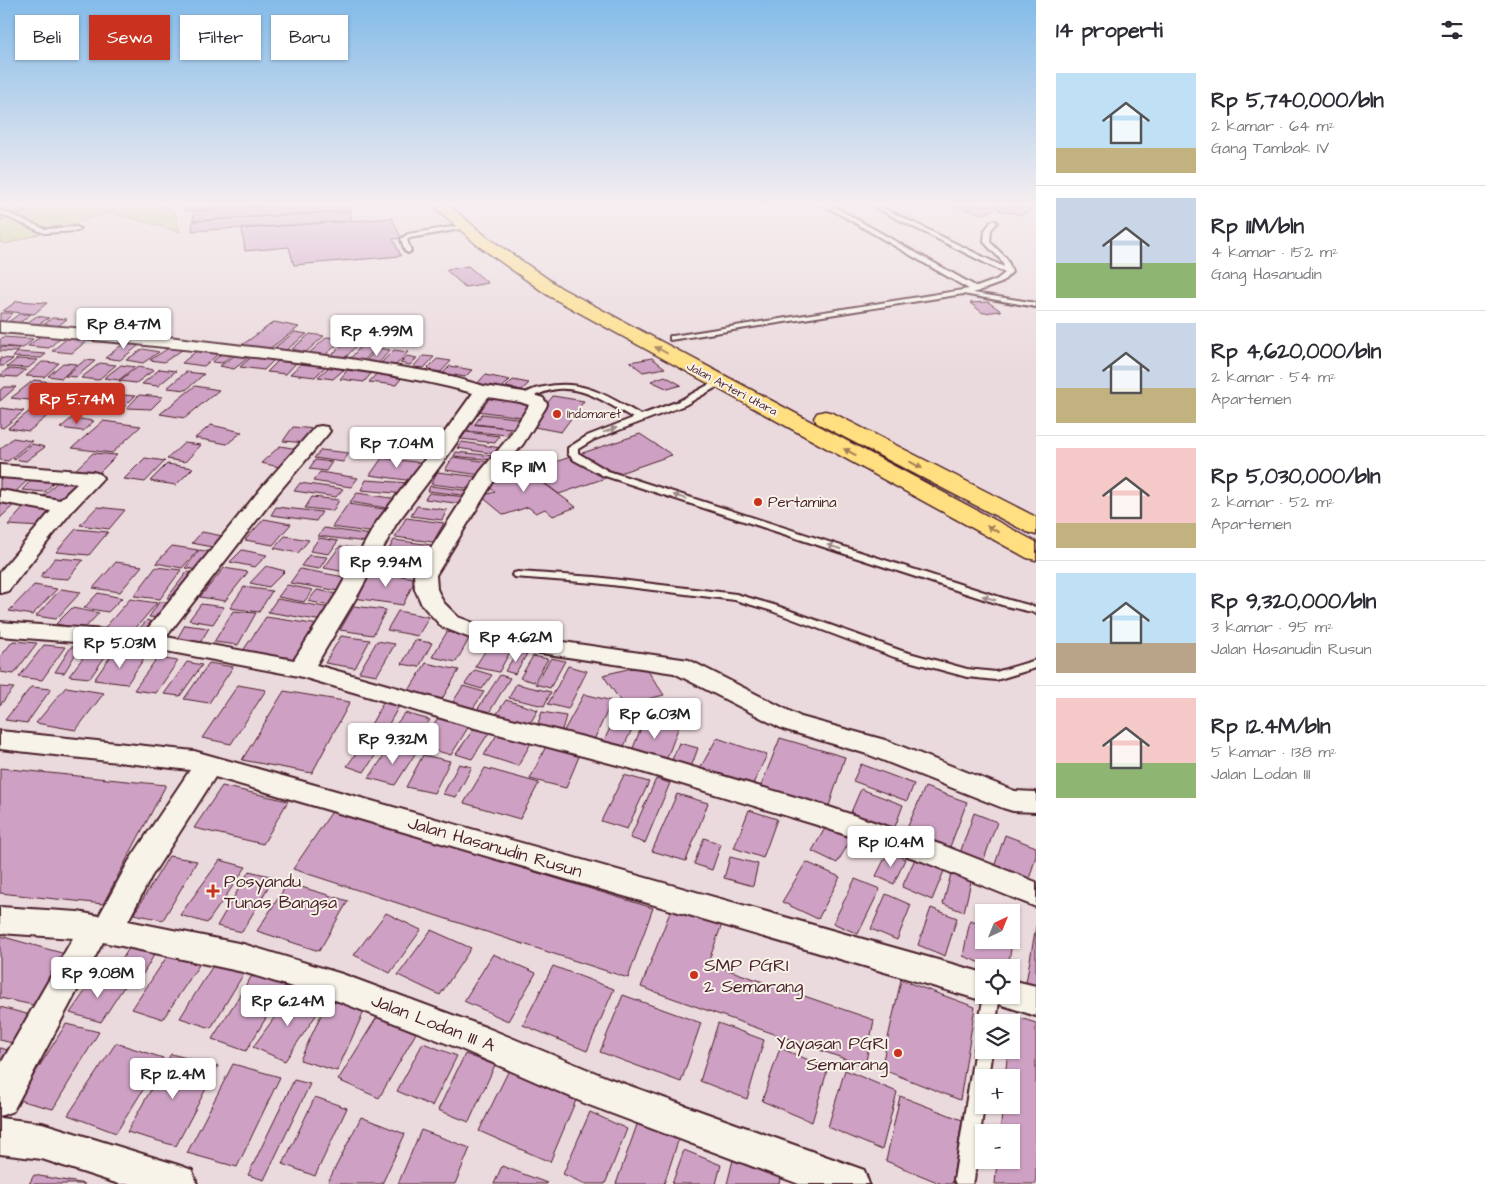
<!DOCTYPE html>
<html lang="id">
<meta charset="utf-8">
<style>
:root{--surface:#fff;--page:#f7f7f7;--text:#2b2b33;--muted:#7c7c81;--line:#e1e1e2;--accent:#c8321e}
body{margin:0;font-family:"Architects Daughter",sans-serif;background:var(--page);color:var(--text);height:100vh;display:flex;flex-direction:column;font-size:19px;white-space:nowrap}
*{box-sizing:border-box;margin:0}
p{font-size:16px;color:var(--muted)}
.icon{flex:none;width:28px;height:28px;fill:none;stroke:currentColor;stroke-width:2;stroke-linecap:round;stroke-linejoin:round}
.map{position:relative;flex:1;overflow:hidden}
.side{display:flex;flex-direction:column;background:var(--surface);width:450px}
.side>*{flex:none}
.top-card{position:absolute;left:15px;top:15px;width:475px;height:45px;display:flex;gap:10px}
.needle{width:32px;rotate:43deg}
.fabs{position:absolute;left:975px;top:904px;display:grid;gap:10px}
.fabs a{display:grid;place-items:center;width:45px;height:45px;border-radius:0px;background:var(--surface);box-shadow:0 1px 4px #0004;font-size:25px}
.price{position:absolute;translate:-50% -42px;padding:0 11px;border-radius:5px;background:#fff;color:#222;font-size:16px;line-height:32px;filter:drop-shadow(0 1px 2px #0008)}
.price::after{content:'';position:absolute;left:50%;top:30px;width:15px;height:11px;margin-left:-8px;background:inherit;clip-path:polygon(0 0,100% 0,50% 100%)}
.price.on{background:var(--accent);color:#fff}
ul{padding:0;list-style:none}
li{display:flex;align-items:center;gap:15px;height:125px;padding:0 20px}
li+li{border-top:1px solid var(--line)}
li span{display:grid;place-items:center;flex:none;width:140px;height:100px;border-radius:0px;color:#555}
li>.icon{margin-inline-start:auto}
span .icon{width:60px;height:60px;fill:#fffc;stroke-width:1}
li b{font-size:21px}
h2{display:flex;justify-content:space-between;align-items:center;height:60px;padding:0 20px;font-size:21px}
.tag{padding:0 18px;border-radius:0px;background:var(--surface);box-shadow:0 1px 4px #0004;font-size:18px;line-height:45px}
.tag.on{background:var(--accent);color:#fff}
main{display:flex;flex:1;min-height:0}
.map>svg:first-child{display:block}
.green{fill:#c0d287;stroke:#857859}
.building{fill:#cea1c4;stroke:#4a1f2b}
.lines{fill:none;stroke-linecap:round;stroke-linejoin:round}
.service-casing{stroke:#4a1f2b;stroke-width:4}
.minor-casing{stroke:#4a1f2b;stroke-width:4}
.trunk-casing{stroke:#4a1f2b;stroke-width:3}
.service{fill:#f7f3e8;fill-rule:evenodd}
.minor{fill:#f7f3e8;fill-rule:evenodd}
.trunk{fill:#ffdf80;fill-rule:evenodd}
.oneway{fill:#a47f56}
.oneway2{fill:#a0898a}
.poi-dot{fill:#c8321e;stroke:#f7f3e8;stroke-width:2}
.labels{text-anchor:middle;dominant-baseline:central;stroke-width:4;stroke-linejoin:round;paint-order:stroke}
.far-street-label{font-size:12px;fill:#4a1f2b;stroke:#f7f3e8}
.far-poi-label{font-size:12px;fill:#4a1f2b;stroke:#f7f3e8;text-anchor:start}
.poi-label{font-size:15px;fill:#4a1f2b;stroke:#f7f3e8;text-anchor:start}
.near-street-label{font-size:18px;fill:#4a1f2b;stroke:#f7f3e8}
.near-poi-label{font-size:18px;fill:#4a1f2b;stroke:#f7f3e8;text-anchor:start}
</style>
<main>
<div class="map">
<svg width="1036" height="1184" viewBox="0 0 1036 1184">
<rect width="100%" height="100%" fill="#ebdadd"/>
<filter id="ink" filterUnits="userSpaceOnUse"><feTurbulence type="fractalNoise" baseFrequency=".02" numOctaves="2"/><feDisplacementMap in="SourceGraphic" scale="10" xChannelSelector="R" yChannelSelector="G"/><feConvolveMatrix kernelMatrix="1 2 1 2 8 2 1 2 1" color-interpolation-filters="sRGB"/></filter>
<g filter="url(#ink)">
<path class="green" d="M0 205H163L175 213 180 232 111 212 6 244 0 242Z"/>
<path class="building" d="M186 205H276L185 211Z
M289 205H348L350 211 193 221 194 211Z
M945 205H995L1000 206 985 214Z
M1008 205H1021L1035 208 1021 215 998 210Z
M24 209 29 211 0 220V216Z
M350 211 352 221 192 231 193 221Z
M392 218 401 238 393 239 401 256 294 265 289 247 245 251 242 229Z
M468 266 488 283 465 287 446 270Z
M17 301 47 303 34 314 3 311Z
M988 302 1001 311 983 313 970 303Z
M0 313H13L3 323H0Z
M19 314H31L18 324 7 323Z
M37 316 49 318 34 327 22 326Z
M52 318 67 319 54 329 40 328Z
M274 322 299 327 269 349 242 345Z
M295 332 307 334 286 350 274 348Z
M43 334 63 335 49 348 28 346Z
M310 334 324 336 306 352 292 349Z
M70 336 90 338 72 353 52 351Z
M3 337 33 339 23 348 0 346V340Z
M327 337 343 339 323 357 307 355Z
M127 341 142 343 120 360 105 358Z
M344 343 358 344 344 359 330 357Z
M363 344 378 345 362 363 348 361Z
M172 346 185 348 164 362 150 360Z
M0 347 19 348 16 352 0 351Z
M200 348 222 351 204 366 182 363Z
M378 348 390 350 377 365 364 363Z
M143 349 159 352 143 363 126 360Z
M394 350 408 352 396 365 381 363Z
M18 352 46 354 41 358 13 357Z
M224 352 234 353 222 363 212 362Z
M238 353 252 355 234 369 220 366Z
M255 354 277 357 264 370 240 367Z
M407 356 417 358 410 365 400 363Z
M423 356 434 357 424 368 413 367Z
M0 358 13 359 3 366H0Z
M652 358 665 368 643 372 630 362Z
M17 359 38 360 28 368 7 367Z
M280 359 298 361 286 374 267 372Z
M437 359 451 361 441 372 426 370Z
M85 360 95 361 76 377 65 376Z
M42 362 59 363 44 377 26 376Z
M303 362 327 365 315 377 290 374Z
M63 363 77 364 62 378 48 376Z
M100 363 116 365 98 380 81 378Z
M121 365 135 367 119 380 104 378Z
M331 365 347 367 333 379 318 377Z
M450 366 472 370 465 377 443 373Z
M138 367 154 370 136 383 119 381Z
M350 367 374 370 364 382 340 379Z
M7 369 26 370 17 377 0 376Z
M160 369 176 371 158 386 142 384Z
M379 371 405 374 396 385 369 382Z
M186 372 204 374 186 390 167 388Z
M485 375 510 380 500 390 476 385Z
M665 376 681 385 668 389 651 381Z
M34 380 51 382 29 400 11 398Z
M513 380 529 383 522 390 506 387Z
M195 386 219 390 185 418 160 414Z
M4 387H16L0 401V390Z
M112 394 135 396 122 409 98 407Z
M139 395 163 397 151 409 127 408Z
M553 396 584 401 561 432 529 426Z
M485 398 529 403 522 417 477 411Z
M0 409 1 408 24 411 3 428 0 427Z
M30 411 51 413 29 431 8 428Z
M482 414 524 419 519 429 475 424Z
M72 418 94 421 83 431 60 428Z
M103 421 141 426 112 453 72 448Z
M469 424 511 428 507 435 466 431Z
M211 425 242 432 227 444 195 438Z
M293 427 316 429 306 443 283 441Z
M466 432 499 436 495 443 461 439Z
M362 434 383 436 372 452 352 450Z
M640 434 672 455 559 494 528 471Z
M13 438 32 441 8 461 0 460V449Z
M398 439 416 441 407 456 388 453Z
M462 442 501 448 496 454 457 448Z
M184 443 201 445 185 462 167 459Z
M32 444 45 447 26 461 13 459Z
M280 446 298 449 280 467 261 463Z
M321 450 349 453 343 462 314 458Z
M456 452 494 456 493 460 454 456Z
M93 453 117 455 98 474 74 471Z
M453 457 489 462 481 475 445 470Z
M145 458 165 461 145 482 124 479Z
M382 458 424 463 413 481 370 475Z
M315 460 332 462 326 471 309 469Z
M167 464 193 468 176 485 150 481Z
M512 464 518 468 522 467 576 507 553 516 545 509 536 513 528 507 504 515 481 496 495 492 487 485 500 480 495 476 499 475 493 470Z
M320 472 358 478 351 487 313 481Z
M437 472 480 477 474 489 431 484Z
M4 477 29 479 11 496 0 494V480Z
M34 477 57 478 45 492 22 490Z
M60 479 83 482 65 501 41 499Z
M366 480 410 483 405 494 361 490Z
M300 483 343 489 336 497 294 491Z
M430 486 472 491 470 496 428 491Z
M357 493 398 499 392 509 350 502Z
M429 493 466 497 462 504 425 499Z
M312 497 339 500 333 511 305 508Z
M0 500 17 502 0 518Z
M27 504 59 506 41 527 8 525Z
M348 504 391 510 376 533 332 527Z
M417 506 447 510 442 520 411 516Z
M97 507 125 510 109 529 80 525Z
M276 507 322 512 316 521 271 515Z
M406 518 444 523 433 542 395 537Z
M264 519 291 524 273 545 245 540Z
M324 528 371 535 366 542 318 536Z
M76 529 108 532 89 555 56 552Z
M202 532 228 537 217 548 192 543Z
M285 536 309 540 298 553 274 548Z
M319 538 338 541 329 554 310 551Z
M394 540 432 545 426 556 388 551Z
M172 546 198 550 182 568 156 563Z
M340 546 366 550 351 573 324 568Z
M199 550 212 552 198 570 185 568Z
M242 550 267 555 255 567 230 562Z
M309 555 327 557 319 569 301 566Z
M387 555 430 560 424 573 380 568Z
M55 558 83 560 68 579 40 577Z
M116 562 142 566 120 592 93 588Z
M266 566 285 571 269 587 250 583Z
M156 567 181 570 160 599 134 596Z
M224 568 248 572 225 601 200 597Z
M300 569 350 578 340 591 290 583Z
M187 572 197 574 178 599 167 598Z
M370 572 416 578 403 605 354 598Z
M34 585 57 589 32 615 9 611Z
M287 585 313 590 304 602 278 597Z
M244 587 272 591 259 612 230 608Z
M61 589 81 592 56 619 36 616Z
M317 590 343 595 335 607 308 601Z
M98 593 122 598 108 612 84 608Z
M130 599 157 603 128 637 101 632Z
M277 599 331 608 323 621 268 612Z
M159 602H170L160 618 149 617Z
M201 604 224 607 213 624 189 620Z
M354 606 386 610 373 635 340 630Z
M72 608 99 613 84 629 56 624Z
M233 611 256 613 238 645 214 642Z
M398 611 429 617 418 636 387 630Z
M266 617 319 625 294 663 240 655Z
M147 620 157 624 148 635 133 636Z
M185 625 209 628 198 646 174 644Z
M447 632 470 637 456 662 432 657Z
M341 636 370 640 355 668 325 663Z
M415 640 432 643 419 667 402 664Z
M13 641 37 643 14 674 0 672V657Z
M377 641 395 644 377 675 359 672Z
M44 645 65 647 42 680 19 677Z
M489 645 511 650 499 672 475 667Z
M71 647H80L64 673 55 672Z
M88 651 107 654 90 678 69 676Z
M517 652 527 654 515 674 505 671Z
M113 653 145 657 127 684 94 680Z
M533 656 548 659 534 682 520 678Z
M157 658 178 661 156 693 134 690Z
M551 658 565 661 550 688 535 684Z
M187 662 202 665 180 696 164 694Z
M209 663 233 667 209 703 184 699Z
M426 663 459 670 442 699 408 692Z
M644 665 664 695 623 705 603 675Z
M568 666 587 671 568 709 548 704Z
M475 670 492 675 482 689 465 684Z
M500 675 510 678 487 716 475 713Z
M516 684 551 692 544 706 509 698Z
M238 685 266 690 231 744 202 738Z
M463 686 484 692 472 710 451 705Z
M0 687 14 688 0 705Z
M31 687 51 689 27 723 5 720Z
M66 687 104 693 76 730 36 723Z
M284 691 350 702 312 773 242 760Z
M584 694 612 701 592 744 561 736Z
M506 700 538 710 529 725 496 715Z
M383 703 399 706 380 740 364 737Z
M542 712 566 716 562 730 537 726Z
M405 713 430 720 412 745 386 737Z
M438 718 469 726 451 755 420 746Z
M645 718 679 726 666 761 631 753Z
M614 719 634 725 624 746 604 741Z
M475 727 490 731 472 759 456 754Z
M498 733 531 743 518 766 484 755Z
M717 738 767 755 750 790 698 772Z
M780 738 845 757 827 812 759 791Z
M679 743 698 748 689 773 669 767Z
M392 744 417 751 395 785 369 778Z
M546 746 580 754 566 788 530 779Z
M360 748 377 753 364 772 347 766Z
M423 755 450 761 434 793 406 787Z
M459 764 472 767 456 797 443 794Z
M861 764 914 784 907 801 853 781Z
M0 768 166 785 103 904 0 893Z
M485 768 539 783 520 819 464 803Z
M624 775 649 782 627 829 601 821Z
M656 779 670 783 645 843 630 838Z
M222 786 288 801 263 844 194 828Z
M925 787 967 802 948 852 904 835Z
M861 789 903 805 892 835 848 819Z
M677 794 708 803 686 861 652 851Z
M333 810 653 908 628 978 293 869Z
M749 810 777 819 763 858 734 848Z
M974 813 997 822 982 865 959 856Z
M828 823 854 834 837 863 812 851Z
M1005 835 1036 847V856L1027 886 992 873Z
M704 838 721 844 712 870 694 864Z
M888 852 905 859 894 884 876 876Z
M169 856 197 861 163 920 134 914Z
M730 857 758 864 753 886 724 878Z
M915 859 944 871 932 900 902 887Z
M220 860 246 867 207 923 180 915Z
M806 862 840 877 818 919 782 902Z
M952 870 972 877 964 912 943 904Z
M249 871 274 877 242 932 217 926Z
M855 879 880 889 858 934 833 923Z
M288 883 348 901 319 951 257 931Z
M886 894 911 905 897 940 871 929Z
M672 907 722 924 708 963 874 1020 865 1066 641 987Z
M931 908 957 918 945 956 918 945Z
M386 913 421 930 390 973 354 955Z
M970 920 984 924V940H1011V934L1013 935 1008 968H994L963 956Z
M1036 926V992L1025 988Z
M431 930 471 948 440 995 398 975Z
M0 936 69 955 38 1006 0 998Z
M132 943 158 948 143 974 117 968Z
M493 954 536 973 508 1021 464 1001Z
M168 955 199 965 163 1019 132 1009Z
M219 956 249 965 211 1028 180 1018Z
M553 966 614 989 587 1051 523 1025Z
M253 974 286 985 246 1051 212 1039Z
M95 977 125 985 101 1022 70 1013Z
M901 980 975 1007 960 1100 881 1069Z
M293 992 323 1005 285 1061 253 1047Z
M623 995 701 1023 681 1082 600 1052Z
M328 1000 365 1009 337 1071 300 1060Z
M0 1007 42 1018 25 1046 0 1040Z
M1011 1015 1036 1023V1184H995L997 1160H1011V1132H1000L1003 1105H1011V1078H1005L1008 1050H1011Z
M377 1017 416 1033 379 1098 338 1080Z
M718 1023 764 1040 747 1099 700 1081Z
M66 1024 99 1032 53 1109 18 1100Z
M116 1043 163 1058 116 1133 68 1115Z
M423 1043 457 1056 432 1106 397 1091Z
M0 1048 16 1052 0 1076Z
M780 1048 828 1068 812 1122 762 1101Z
M171 1054 218 1066 176 1146 127 1132Z
M465 1054 495 1065 469 1122 438 1110Z
M233 1064 280 1077 237 1167 187 1153Z
M511 1066 579 1093 550 1162 479 1131Z
M845 1070 897 1092 882 1150 828 1127Z
M294 1080 310 1084 264 1180 248 1175Z
M900 1096 962 1120 952 1184H942L886 1161Z
M315 1097 347 1108 315 1176 283 1164Z
M590 1112 627 1129 605 1184H585L563 1174Z
M361 1117 405 1134 382 1184H327Z
M638 1122 679 1138 664 1184H616Z
M421 1130 470 1148 455 1184H398Z
M684 1150 721 1165 716 1184H672Z
M734 1156 781 1173 779 1184H727Z
M502 1166 547 1183V1184H494Z
M34 1175 85 1184H29Z"/>
<g class="lines">
<defs>
<path id="service" d="M824 205H831L977 287 996 280 1005 273 870 205H877L1004 267 1002 261 984 242 985 230 992 221H996L997 222 991 230 990 242 1007 259 1012 272 1001 283 973 293 1036 303V307L963 294 670 340V336H673L969 289Z
M0 210 45 229 77 227 80 229 77 231 44 233 0 214Z
M464 225 467 227 466 228 410 238 407 240 411 251 408 253 405 251 401 239 408 234Z
M719 379 723 382 722 384 685 405 593 440 578 449V453L608 471 1009 600 1036 607V613L1002 605 602 475 574 460 568 454V448L587 436 633 418C610 405 586 387 558 389 546 390 535 396 524 400L520 397C526 392 536 388 544 387 583 378 609 397 641 415L679 401Z
M518 572 595 577 736 594 777 606 902 651 967 669 996 672 1036 660V668L996 680 967 677 894 657 769 610 735 600 595 583 514 577 512 575 514 573Z
M984 995H1000L996 1022H984V1028L979 1022Z
M984 1040V1050H992L988 1078H984V1105L974 1180 972 1184H956L954 1180 975 1048 978 1042Z"/>
<path id="minor" d="M0 322 135 333 344 358 437 373 484 386 524 392 543 398 547 404 546 407 523 444 498 474 436 575 437 589 443 602 458 617 500 633 689 660 801 717 885 740 1015 791 1036 792V812L1013 811 1003 808 867 754 783 729 674 673 488 645 442 627 422 605 415 589 414 575 480 472 509 437 528 407 529 405 520 402 488 397 443 462 396 524 359 593 316 665 476 710 631 749 826 806 942 845 1036 882V907L922 861 817 825 629 768 475 728 299 676 150 648 0 636V622L144 633 263 486 315 427 321 426 327 427 330 431 327 435 277 494 166 637 294 660 337 593 376 523 429 454 473 393C407 375 339 367 271 359 181 348 91 339 0 332Z
M0 465 93 472 100 474 103 478 72 511 8 591 0 593V572L51 511 0 502V490L60 500 78 483 0 477Z
M0 731 194 751 984 973V995H1011V980L1036 986V1016L999 1004 996 997 984 1001 215 777 151 877 128 921 243 944 342 974 485 1027 608 1078 850 1165 864 1170 869 1184H799L589 1105 461 1049 338 1001 243 972 103 942 13 1111 0 1116V1065L73 938 0 933V907L78 912 99 916 129 861 190 770 0 749Z
M0 1118 42 1123 178 1165 192 1170 197 1184H119L42 1159 0 1154Z"/>
<path id="trunk" d="M433 205H448L487 237 561 288 1036 542V560L1027 558 549 296 476 244Z
M825 411 833 413 1036 517V535L1027 532 817 423 814 418 817 413Z"/>
</defs>
<use href="#service" class="service-casing"/>
<use href="#minor" class="minor-casing"/>
<use href="#trunk" class="trunk-casing"/>
<use href="#service" class="service"/>
<use href="#minor" class="minor"/>
<use href="#trunk" class="trunk"/>
</g>
<defs><path id="oneway-solid" d="M-6-.8H1V-3.2L6.5 0L1 3.2V.8H-6Z" transform="scale(1.25)"/></defs>
<g class="oneway">
<use href="#oneway-solid" transform="translate(661 350) rotate(-152)"/>
<use href="#oneway-solid" transform="translate(850 452) rotate(-152)"/>
<use href="#oneway-solid" transform="translate(916 465) rotate(28)"/>
<use href="#oneway-solid" transform="translate(993 529) rotate(-152)"/>
</g>
<g class="oneway2">
<use href="#oneway-solid" transform="translate(610 430) rotate(-20)"/>
<use href="#oneway-solid" transform="translate(680 497) rotate(-162)"/>
<use href="#oneway-solid" transform="translate(834 547) rotate(-162)"/>
<use href="#oneway-solid" transform="translate(989 598) rotate(-162)"/>
</g>
</g>
<linearGradient id="sky" x2="0" y2="1"><stop stop-color="#83bbe9"/><stop offset="0.55" stop-color="#f6eef0"/><stop offset="1" stop-color="#f6eef0" stop-opacity="0"/></linearGradient>
<rect width="1036" height="371" fill="url(#sky)"/>
<g class="poi-dot">
<circle cx="557" cy="414" r="5"/>
<circle cx="758" cy="502" r="5"/>
<path d="M210.5 883.5h5v5h5v5h-5v5h-5v-5h-5v-5h5z"/>
<circle cx="694" cy="975" r="5"/>
<circle cx="898" cy="1053" r="5"/>
</g>
<g class="labels">
<g class="far-street-label">
<text transform="translate(732 389) rotate(28)">Jalan Arteri Utara</text>
</g>
<g class="far-poi-label">
<text x="567" y="414">Indomaret</text>
</g>
<g class="poi-label">
<text x="768" y="502">Pertamina</text>
</g>
<g class="near-street-label">
<text transform="translate(495 847) rotate(16)">Jalan Hasanudin Rusun</text>
<text transform="translate(433 1023) rotate(21)">Jalan Lodan III A</text>
</g>
<g class="near-poi-label">
<text x="224" y="881">Posyandu<tspan x="224" dy="21">Tunas Bangsa</tspan></text>
<text x="704" y="965">SMP PGRI<tspan x="704" dy="21">2 Semarang</tspan></text>
<text x="888" y="1043" text-anchor="end">Yayasan PGRI<tspan x="888" dy="21">Semarang</tspan></text>
</g>
</g>
</svg>
<div class="fabs">
<a><svg class="needle" viewBox="-14 -14 28 28"><path d="M0-13l5 13h-10z" fill="#e53935"/><path d="M0 13l5-13h-10z" fill="#7c7c81"/></svg></a>
<a><svg class="icon" aria-label="locate" viewBox="0 0 24 24"><circle cx="12" cy="12" r="6"/><path d="M12 2v4M12 18v4M2 12h4M18 12h4"/></svg></a>
<a><svg class="icon" aria-label="layers" viewBox="0 0 24 24"><path d="M12 4l9 5-9 5-9-5zM3 14l9 5 9-5"/></svg></a>
<a>+</a>
<a>−</a>
</div>
<b class="price" style="left:124px;top:350px">Rp 8.47M</b>
<b class="price" style="left:377px;top:357px">Rp 4.99M</b>
<b class="price on" style="left:77px;top:425px">Rp 5.74M</b>
<b class="price" style="left:397px;top:469px">Rp 7.04M</b>
<b class="price" style="left:524px;top:493px">Rp 11M</b>
<b class="price" style="left:386px;top:588px">Rp 9.94M</b>
<b class="price" style="left:516px;top:663px">Rp 4.62M</b>
<b class="price" style="left:120px;top:669px">Rp 5.03M</b>
<b class="price" style="left:655px;top:740px">Rp 6.03M</b>
<b class="price" style="left:393px;top:765px">Rp 9.32M</b>
<b class="price" style="left:891px;top:868px">Rp 10.4M</b>
<b class="price" style="left:98px;top:999px">Rp 9.08M</b>
<b class="price" style="left:288px;top:1027px">Rp 6.24M</b>
<b class="price" style="left:173px;top:1100px">Rp 12.4M</b>
<div class="top-card">
<a class="tag">Beli</a>
<a class="tag on">Sewa</a>
<a class="tag">Filter</a>
<a class="tag">Baru</a>
</div>
</div>
<section class="side">
<h2>14 properti<svg class="icon" aria-label="filters" viewBox="0 0 24 24"><path d="M4 7h16M4 17h16"/><circle cx="9" cy="7" r="2"/><circle cx="15" cy="17" r="2"/></svg></h2>
<ul>
<li><span style="background:linear-gradient(#bfe0f5 75%,#c2b280 0)"><svg class="icon" aria-label="home" viewBox="0 0 24 24"><path d="M3 11l9-7 9 7M6 9v11h12V9"/></svg></span><div><b>Rp 5,740,000/bln</b><p>2 kamar · 64 m²</p><p>Gang Tambak IV</p></div></li>
<li><span style="background:linear-gradient(#c9d6e8 65%,#8fb573 0)"><svg class="icon" aria-label="home" viewBox="0 0 24 24"><path d="M3 11l9-7 9 7M6 9v11h12V9"/></svg></span><div><b>Rp 11M/bln</b><p>4 kamar · 152 m²</p><p>Gang Hasanudin</p></div></li>
<li><span style="background:linear-gradient(#c9d6e8 65%,#c2b280 0)"><svg class="icon" aria-label="home" viewBox="0 0 24 24"><path d="M3 11l9-7 9 7M6 9v11h12V9"/></svg></span><div><b>Rp 4,620,000/bln</b><p>2 kamar · 54 m²</p><p>Apartemen</p></div></li>
<li><span style="background:linear-gradient(#f6c9c9 75%,#c2b280 0)"><svg class="icon" aria-label="home" viewBox="0 0 24 24"><path d="M3 11l9-7 9 7M6 9v11h12V9"/></svg></span><div><b>Rp 5,030,000/bln</b><p>2 kamar · 52 m²</p><p>Apartemen</p></div></li>
<li><span style="background:linear-gradient(#bfe0f5 70%,#b9a48a 0)"><svg class="icon" aria-label="home" viewBox="0 0 24 24"><path d="M3 11l9-7 9 7M6 9v11h12V9"/></svg></span><div><b>Rp 9,320,000/bln</b><p>3 kamar · 95 m²</p><p>Jalan Hasanudin Rusun</p></div></li>
<li><span style="background:linear-gradient(#f6c9c9 65%,#8fb573 0)"><svg class="icon" aria-label="home" viewBox="0 0 24 24"><path d="M3 11l9-7 9 7M6 9v11h12V9"/></svg></span><div><b>Rp 12.4M/bln</b><p>5 kamar · 138 m²</p><p>Jalan Lodan III</p></div></li>
</ul>
</section>
</main>
